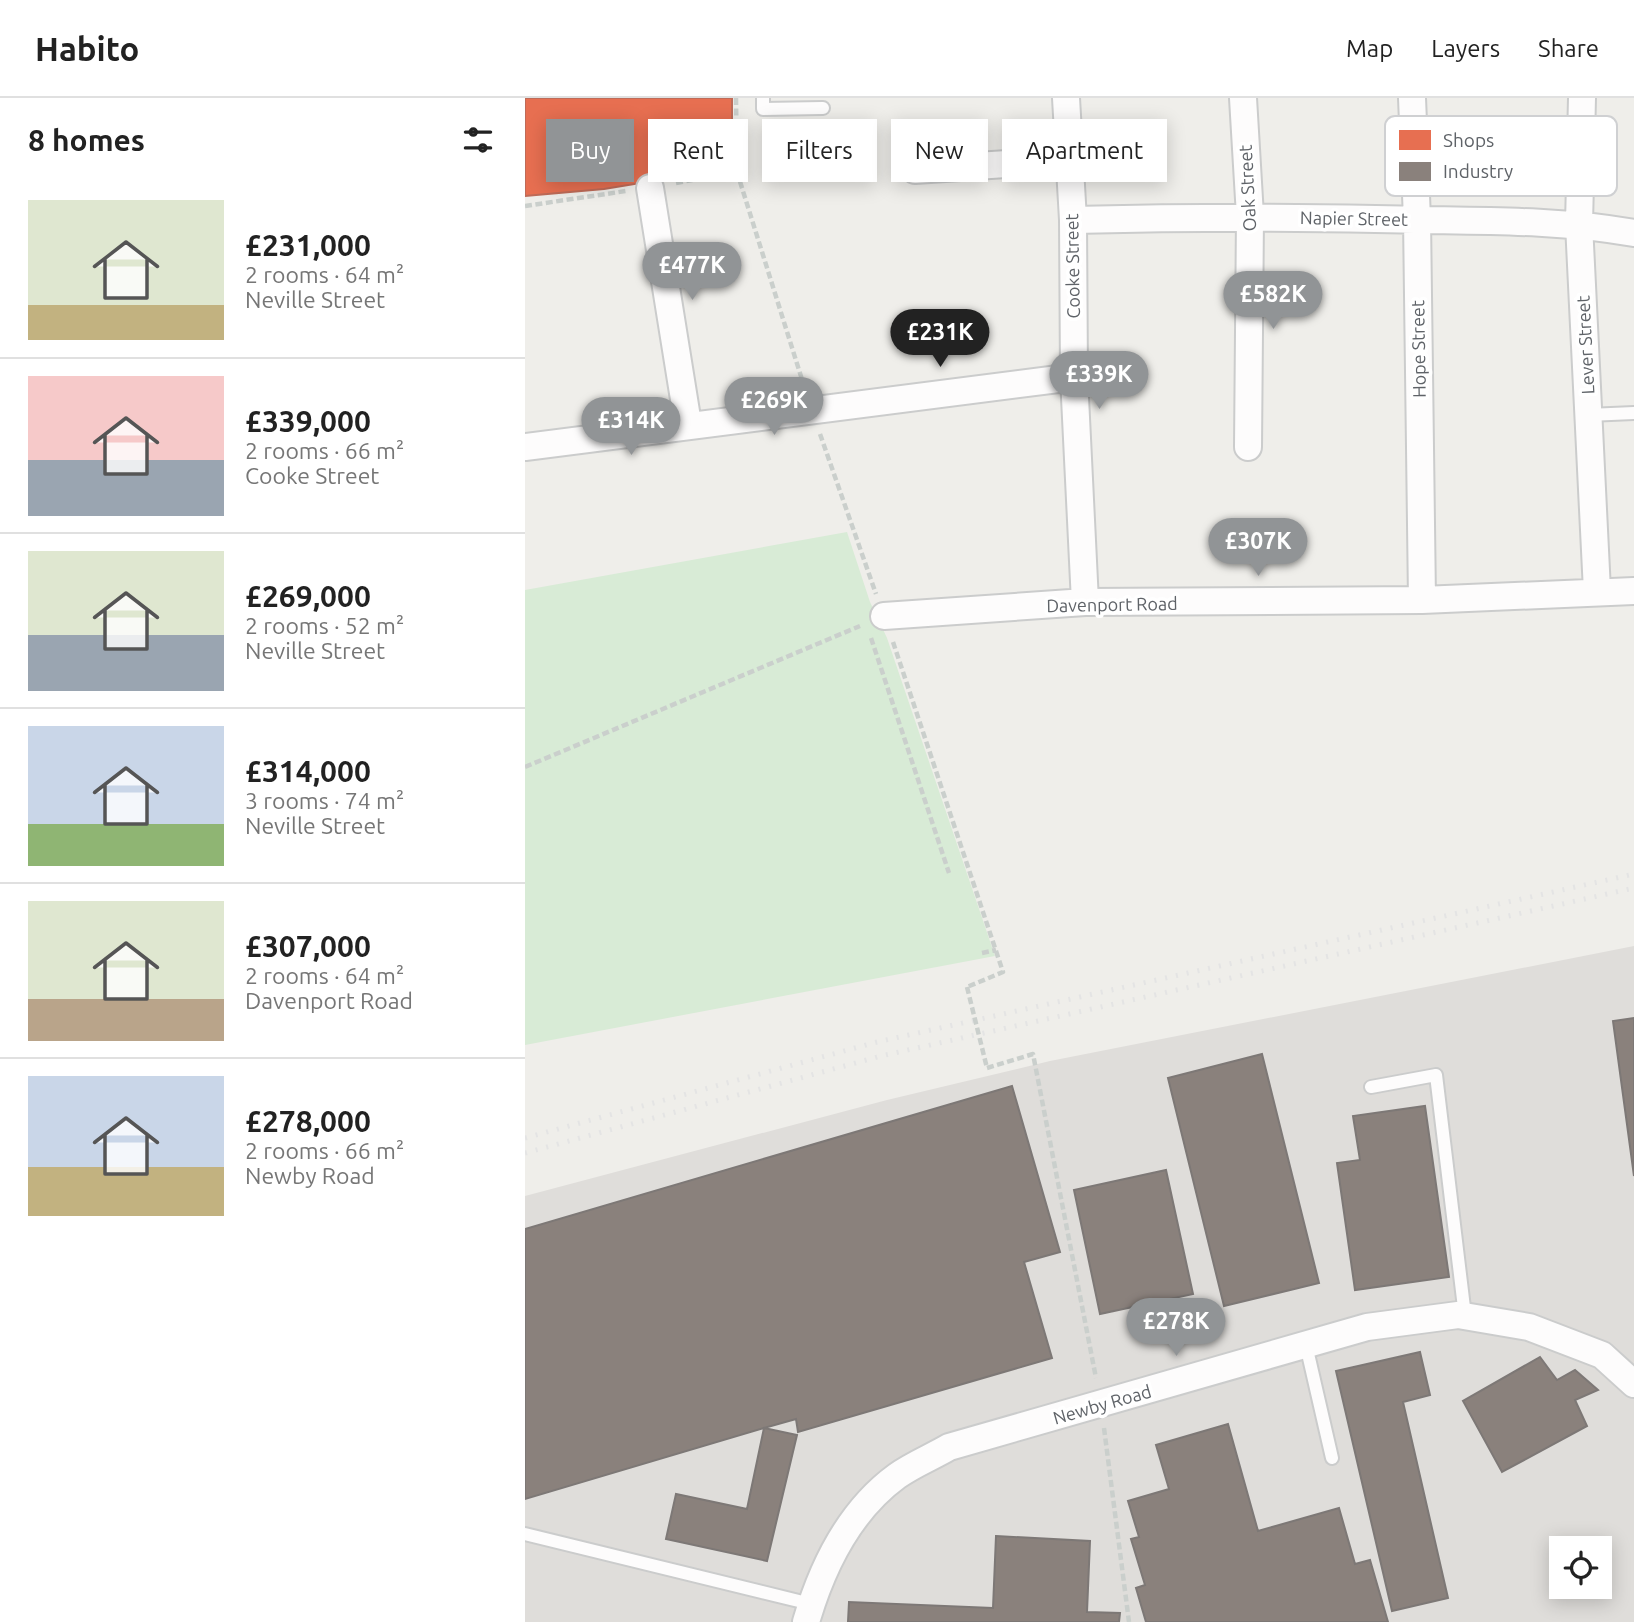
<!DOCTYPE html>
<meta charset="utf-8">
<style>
:root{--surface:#fff;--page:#f6f6f6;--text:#222;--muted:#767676;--line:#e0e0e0;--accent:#919496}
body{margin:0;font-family:Ubuntu,sans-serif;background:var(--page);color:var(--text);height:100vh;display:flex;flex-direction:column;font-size:26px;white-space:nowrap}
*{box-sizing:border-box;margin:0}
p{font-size:23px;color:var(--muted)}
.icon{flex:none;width:38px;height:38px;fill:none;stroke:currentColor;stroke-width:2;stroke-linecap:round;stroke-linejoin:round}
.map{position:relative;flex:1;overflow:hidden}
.sheet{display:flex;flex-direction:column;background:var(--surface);width:525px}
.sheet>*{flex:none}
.hud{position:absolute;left:21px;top:21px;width:665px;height:63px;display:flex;gap:14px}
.buttons{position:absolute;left:1024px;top:1438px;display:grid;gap:14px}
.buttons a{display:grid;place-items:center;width:63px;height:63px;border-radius:0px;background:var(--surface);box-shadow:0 4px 18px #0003;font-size:35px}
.price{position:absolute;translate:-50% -60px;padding:0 16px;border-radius:24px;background:var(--accent);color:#fff;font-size:23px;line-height:46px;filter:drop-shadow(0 2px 4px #0008)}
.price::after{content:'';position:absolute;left:50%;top:42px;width:21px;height:16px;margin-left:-10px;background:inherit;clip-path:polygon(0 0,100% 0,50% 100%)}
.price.active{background:#222;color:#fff}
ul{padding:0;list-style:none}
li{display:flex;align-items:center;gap:21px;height:175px;padding:0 28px}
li+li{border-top:2px solid var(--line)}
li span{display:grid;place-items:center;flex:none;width:196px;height:140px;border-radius:0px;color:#555}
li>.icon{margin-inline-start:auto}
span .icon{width:84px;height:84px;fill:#fffc;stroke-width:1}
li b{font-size:30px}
h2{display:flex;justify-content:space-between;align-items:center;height:84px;padding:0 28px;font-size:30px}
.tag{padding:0 24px;border-radius:0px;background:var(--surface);box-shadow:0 4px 18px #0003;font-size:24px;line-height:63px}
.tag.active{background:var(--accent);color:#fff}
header{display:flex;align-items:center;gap:42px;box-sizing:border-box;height:98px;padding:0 35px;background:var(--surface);border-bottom:2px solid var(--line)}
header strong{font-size:33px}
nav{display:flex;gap:38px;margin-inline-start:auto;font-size:24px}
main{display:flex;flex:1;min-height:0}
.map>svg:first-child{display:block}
.industrial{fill:#dfddda;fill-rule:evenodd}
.green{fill:#d8ebd6}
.shops{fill:#e76f51;stroke:#be6b58;stroke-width:2}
.industry{fill:#8a817c;stroke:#7d7876;stroke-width:2}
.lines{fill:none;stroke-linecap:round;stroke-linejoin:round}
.lane-casing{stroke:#cbcccc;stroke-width:16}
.street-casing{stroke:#cbcccc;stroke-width:30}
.path{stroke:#cacfcc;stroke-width:4.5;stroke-dasharray:7 3.5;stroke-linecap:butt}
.lane{stroke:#fdfcfc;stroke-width:12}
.street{stroke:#fdfcfc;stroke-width:26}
.rail{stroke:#e4e4e4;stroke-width:5;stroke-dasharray:2 9;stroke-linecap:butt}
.path-bridge{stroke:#cacfcc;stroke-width:4.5;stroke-dasharray:7 3.5;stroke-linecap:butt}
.labels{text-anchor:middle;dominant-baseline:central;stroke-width:7;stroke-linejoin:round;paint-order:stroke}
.street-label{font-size:18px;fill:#5f6368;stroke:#fff}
.key{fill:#fff;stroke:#cfd0d2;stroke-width:2}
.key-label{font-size:19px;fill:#5f6368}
</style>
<header>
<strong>Habito</strong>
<nav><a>Map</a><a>Layers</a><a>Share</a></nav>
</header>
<main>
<section class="sheet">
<h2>8 homes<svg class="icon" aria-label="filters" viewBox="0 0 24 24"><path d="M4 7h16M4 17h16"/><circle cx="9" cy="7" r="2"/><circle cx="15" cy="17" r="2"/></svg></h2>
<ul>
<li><span style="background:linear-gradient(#dfe7d0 75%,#c2b280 0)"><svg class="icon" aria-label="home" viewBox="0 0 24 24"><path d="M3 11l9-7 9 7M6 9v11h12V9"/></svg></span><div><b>£231,000</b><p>2 rooms · 64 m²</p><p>Neville Street</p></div></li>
<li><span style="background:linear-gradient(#f6c9c9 60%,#9aa5b1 0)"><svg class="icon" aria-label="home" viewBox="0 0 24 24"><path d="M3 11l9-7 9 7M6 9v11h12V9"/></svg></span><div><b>£339,000</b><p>2 rooms · 66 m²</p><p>Cooke Street</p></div></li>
<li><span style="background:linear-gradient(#dfe7d0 60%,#9aa5b1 0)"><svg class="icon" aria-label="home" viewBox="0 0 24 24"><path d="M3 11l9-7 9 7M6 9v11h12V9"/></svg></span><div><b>£269,000</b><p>2 rooms · 52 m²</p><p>Neville Street</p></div></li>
<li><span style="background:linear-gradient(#c9d6e8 70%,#8fb573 0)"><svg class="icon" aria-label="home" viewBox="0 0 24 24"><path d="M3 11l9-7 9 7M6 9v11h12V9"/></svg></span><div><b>£314,000</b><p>3 rooms · 74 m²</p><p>Neville Street</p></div></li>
<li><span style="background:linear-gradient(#dfe7d0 70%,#b9a48a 0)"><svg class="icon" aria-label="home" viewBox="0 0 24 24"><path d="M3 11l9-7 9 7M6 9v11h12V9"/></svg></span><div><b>£307,000</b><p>2 rooms · 64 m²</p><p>Davenport Road</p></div></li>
<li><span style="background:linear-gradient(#c9d6e8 65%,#c2b280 0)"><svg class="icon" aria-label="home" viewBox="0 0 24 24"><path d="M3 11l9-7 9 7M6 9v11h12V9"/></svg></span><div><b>£278,000</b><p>2 rooms · 66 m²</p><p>Newby Road</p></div></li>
</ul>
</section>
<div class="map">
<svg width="1109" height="1524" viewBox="0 0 1109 1524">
<rect width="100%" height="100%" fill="#efeeea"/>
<path class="industrial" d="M1109 848V1524H0V1098L362 1002 525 963ZM1036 1451H1074V1489H1036Z"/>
<path class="green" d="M322 434 345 504 362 540 470 858 0 947V492Z"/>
<path class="shops" d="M0 0H207V70L79 91 0 98Z"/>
<path class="industry" d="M1109 920V1078L1088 923Z
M737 956 794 1185 699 1208 643 980Z
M487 988 535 1154 499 1164 527 1260 273 1334 271 1321 239 1330 0 1401V1131Z
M900 1008 924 1179 830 1192 812 1065 835 1062 828 1018Z
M641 1072 668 1196 575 1216 549 1092Z
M895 1254 905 1297 878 1304 923 1500 867 1513 811 1273Z
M1015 1259 1032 1282 1050 1272 1073 1292 1050 1302 1062 1328 977 1374 938 1303Z
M703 1326 733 1433 814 1410 830 1466 845 1462 863 1524H621L611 1490 620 1487 606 1441 614 1439 603 1403 644 1391 631 1347Z
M239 1330 272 1337 242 1463 141 1441 151 1396 222 1411Z
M471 1438 565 1443 562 1514 595 1515 594 1524H323L324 1504 468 1510Z"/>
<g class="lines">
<defs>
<path id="lane" d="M238 0V11L298 10
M1063 317 1109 315
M846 989 911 977 940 1218
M781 1247 807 1360
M0 1436 286 1506"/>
<path id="street" d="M541 0 548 122 549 279 560 504
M718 0 725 118 723 349
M887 0 892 121 897 502
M1057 0 1054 126 1072 493
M390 72 542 62
M125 90 163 326
M548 122C666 119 784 119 903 122 972 123 1041 123 1109 135
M0 349 549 279
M359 518 560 504 897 502 1109 493
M281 1524C297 1469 324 1413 372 1378 387 1367 407 1359 424 1349L842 1229 933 1217 1004 1229 1077 1257 1109 1286"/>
</defs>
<use href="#lane" class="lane-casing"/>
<use href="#street" class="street-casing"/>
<path class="path" d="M211 0 212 74 279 288
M151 85 212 74
M0 108 101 93
M295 336 351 496
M346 540 424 775
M368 544 478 874 442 889
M0 669 335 528
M457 855 471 852
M462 970 508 956 571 1280
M579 1330 604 1524"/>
<use href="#lane" class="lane"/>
<use href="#street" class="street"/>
<path class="rail" d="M0 1040 352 944 1109 776
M0 1055 356 958 1109 790"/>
<path class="path-bridge" d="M442 889 462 970"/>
</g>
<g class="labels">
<g class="street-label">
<text transform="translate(722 90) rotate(-93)">Oak Street</text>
<text transform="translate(829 120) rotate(1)">Napier Street</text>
<text transform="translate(547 168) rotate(-91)">Cooke Street</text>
<text transform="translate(1060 247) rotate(-93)">Lever Street</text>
<text transform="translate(893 251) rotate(-91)">Hope Street</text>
<text transform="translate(587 506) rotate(-1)">Davenport Road</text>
<text transform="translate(577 1306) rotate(-16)">Newby Road</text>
</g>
</g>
<rect x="860" y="18" width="232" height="80" rx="10" class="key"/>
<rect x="874" y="32" width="32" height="20" fill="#e76f51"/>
<rect x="874" y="64" width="32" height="19" fill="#8a817c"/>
<g class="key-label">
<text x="918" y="49">Shops</text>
<text x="918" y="80">Industry</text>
</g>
</svg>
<div class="buttons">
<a><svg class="icon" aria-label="locate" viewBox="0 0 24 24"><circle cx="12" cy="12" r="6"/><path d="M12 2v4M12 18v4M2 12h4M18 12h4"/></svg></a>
</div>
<b class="price" style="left:167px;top:204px">£477K</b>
<b class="price" style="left:748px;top:233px">£582K</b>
<b class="price active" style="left:415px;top:271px">£231K</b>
<b class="price" style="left:574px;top:313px">£339K</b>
<b class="price" style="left:249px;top:339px">£269K</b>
<b class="price" style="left:106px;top:359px">£314K</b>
<b class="price" style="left:733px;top:480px">£307K</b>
<b class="price" style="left:651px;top:1260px">£278K</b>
<div class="hud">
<a class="tag active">Buy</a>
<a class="tag">Rent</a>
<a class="tag">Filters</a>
<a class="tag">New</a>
<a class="tag">Apartment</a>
</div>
</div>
</main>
